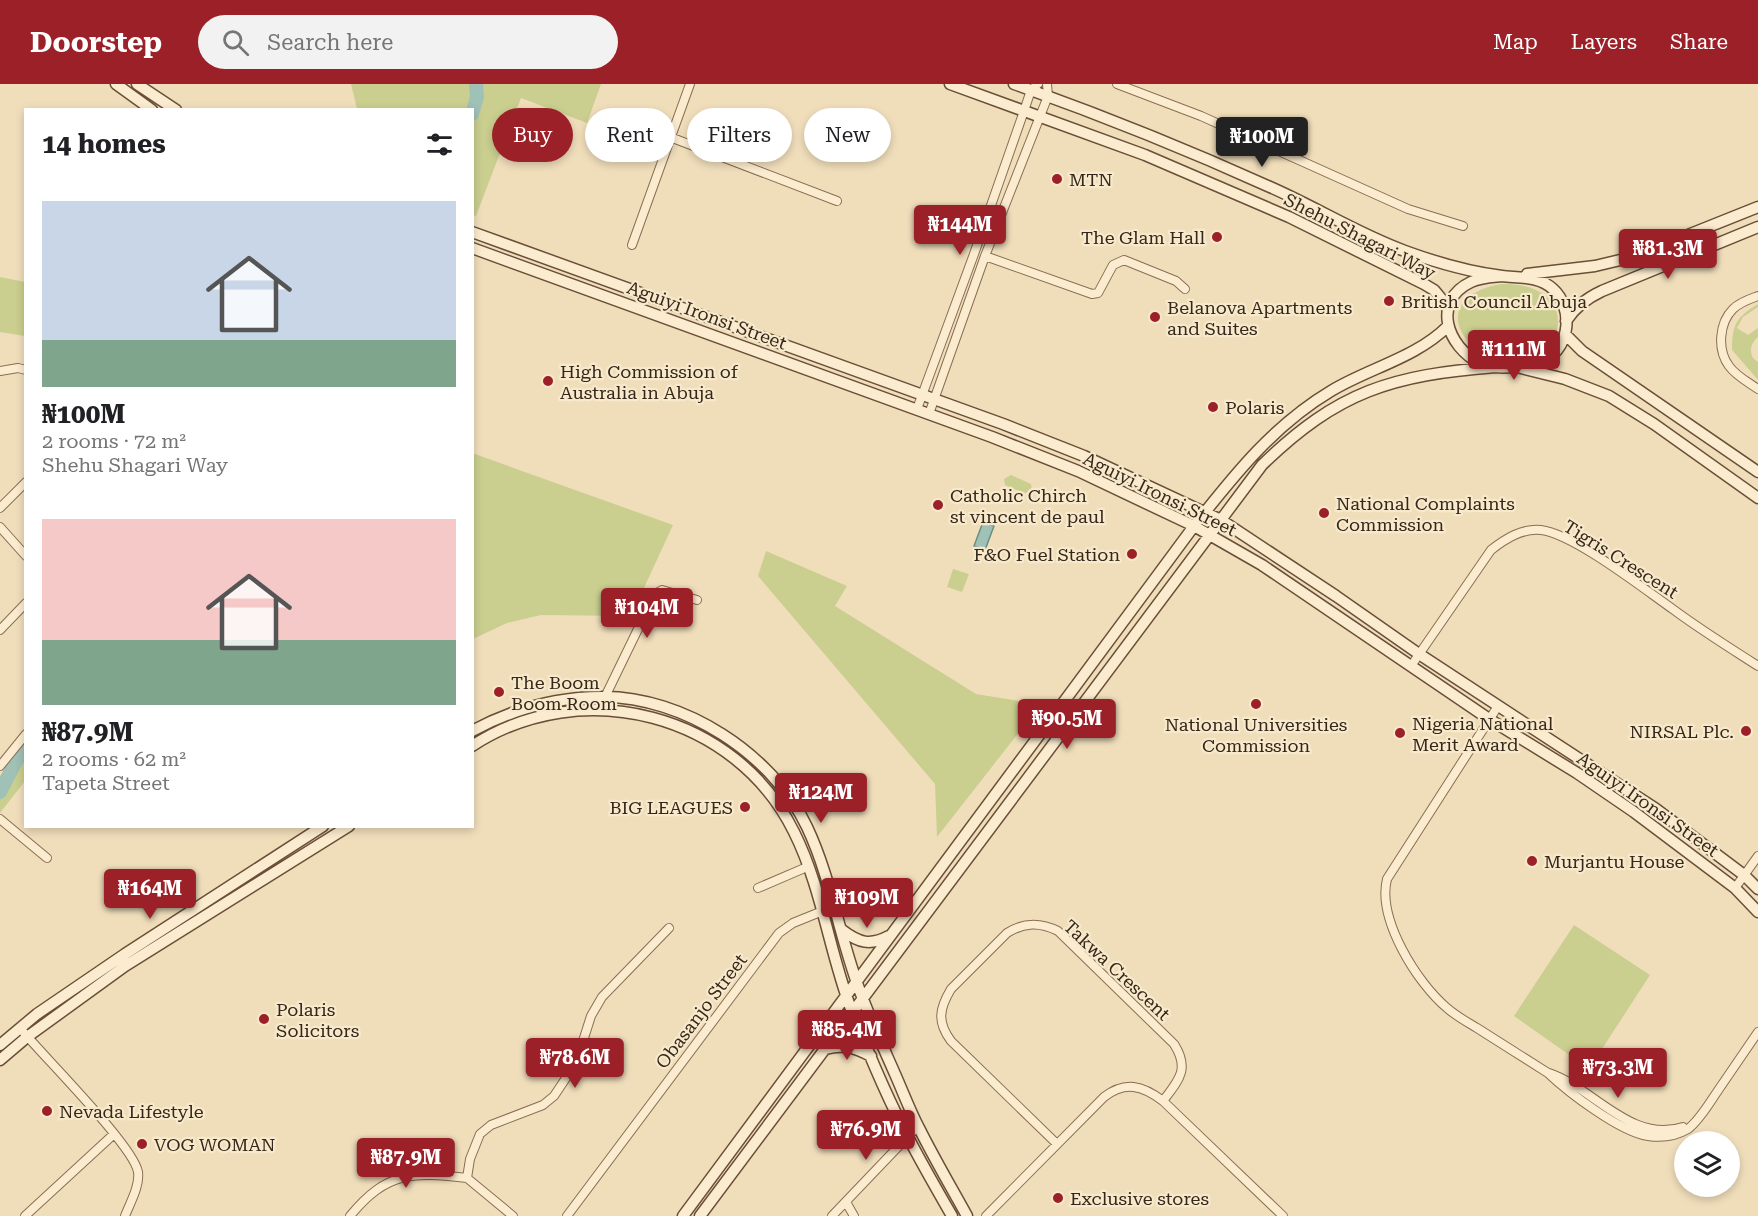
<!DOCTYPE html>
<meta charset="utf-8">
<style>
:root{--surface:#fff;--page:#f2f2f2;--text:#202124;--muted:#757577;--accent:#9b2027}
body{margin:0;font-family:"Roboto Serif",serif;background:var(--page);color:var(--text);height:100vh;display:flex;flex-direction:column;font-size:22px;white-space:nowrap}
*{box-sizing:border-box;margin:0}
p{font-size:20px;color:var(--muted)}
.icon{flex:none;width:33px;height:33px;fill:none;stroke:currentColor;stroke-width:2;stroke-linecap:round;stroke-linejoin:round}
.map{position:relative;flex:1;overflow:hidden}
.panel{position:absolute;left:24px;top:24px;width:450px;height:720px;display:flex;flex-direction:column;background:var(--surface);border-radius:0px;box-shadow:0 3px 9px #0003}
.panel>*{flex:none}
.banner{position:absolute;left:492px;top:24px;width:570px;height:54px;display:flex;gap:12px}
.controls{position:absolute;left:1674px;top:1047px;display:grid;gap:12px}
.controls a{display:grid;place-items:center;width:66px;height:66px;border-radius:50%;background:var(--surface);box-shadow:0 3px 9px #0003;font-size:30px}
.price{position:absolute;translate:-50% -51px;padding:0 14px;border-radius:6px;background:var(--accent);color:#fff;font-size:20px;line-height:39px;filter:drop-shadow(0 2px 3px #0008)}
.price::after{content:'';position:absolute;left:50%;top:36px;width:18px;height:14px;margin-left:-9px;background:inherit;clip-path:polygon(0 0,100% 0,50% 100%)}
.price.on{background:#222;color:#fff}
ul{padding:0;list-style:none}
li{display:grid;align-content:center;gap:12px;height:318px;padding:0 18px}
li span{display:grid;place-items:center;height:186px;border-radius:0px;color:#555}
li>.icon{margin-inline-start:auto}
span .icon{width:108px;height:108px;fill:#fffc;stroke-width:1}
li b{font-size:26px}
h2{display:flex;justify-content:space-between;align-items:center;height:72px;padding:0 18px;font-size:26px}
.pill{padding:0 21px;border-radius:27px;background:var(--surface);box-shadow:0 3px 9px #0003;font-size:21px;line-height:54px}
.pill.on{background:var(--accent);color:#fff}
header{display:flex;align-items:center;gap:36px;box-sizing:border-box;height:84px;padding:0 30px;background:var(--accent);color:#fff}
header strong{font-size:28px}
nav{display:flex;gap:33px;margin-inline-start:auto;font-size:21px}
.search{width:420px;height:54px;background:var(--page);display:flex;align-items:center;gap:15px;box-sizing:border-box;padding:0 21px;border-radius:33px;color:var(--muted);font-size:22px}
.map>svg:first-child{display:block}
.green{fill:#cacf8f}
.water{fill:#a0c1b6;stroke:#678f83;stroke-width:1.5}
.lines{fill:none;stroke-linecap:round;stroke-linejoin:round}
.river{stroke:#a0c1b6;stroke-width:14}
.street-casing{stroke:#896e54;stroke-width:10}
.secondary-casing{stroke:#6a4f38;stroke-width:13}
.street{stroke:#fbeccf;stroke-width:8}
.secondary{stroke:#fbeccf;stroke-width:10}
.poi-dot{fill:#9b2027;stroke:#f7e9cb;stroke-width:2}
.labels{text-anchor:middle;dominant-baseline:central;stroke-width:4.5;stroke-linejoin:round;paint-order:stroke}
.poi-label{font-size:18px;fill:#37271a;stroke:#f7e9cb;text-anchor:start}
.street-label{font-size:18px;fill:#37271a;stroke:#f7e9cb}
</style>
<header>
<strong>Doorstep</strong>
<div class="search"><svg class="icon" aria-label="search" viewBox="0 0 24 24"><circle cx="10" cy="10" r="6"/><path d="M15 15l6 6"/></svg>Search here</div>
<nav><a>Map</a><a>Layers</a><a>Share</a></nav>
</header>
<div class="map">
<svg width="1758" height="1132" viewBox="0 0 1758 1132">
<rect width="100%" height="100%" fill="#f0debb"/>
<path class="green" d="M351 0H601L587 39 521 14 476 132 472 131V26L357 25Z
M0 193 25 198V252L0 248Z
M1502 200C1518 200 1533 202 1546 212 1567 230 1559 263 1533 271 1465 290 1420 213 1502 200Z
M1758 220V223L1743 233 1737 244 1748 251 1758 244V253C1751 259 1749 266 1753 274L1758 278V296L1732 266C1732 241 1736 233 1758 220Z
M472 369 673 441 631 532 541 531 507 539 473 555Z
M1011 391 1031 400 1032 406 1030 408 1024 409 1005 401 1004 395Z
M766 467 847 502 835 522 976 610 1032 619 1038 624 937 753 935 700 758 492Z
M953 485 969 490 962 508 947 503Z
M25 656V697L0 729V692Z
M1574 841 1650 891 1589 985 1514 932Z"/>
<path class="water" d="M983 438 994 442 985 466 974 462Z"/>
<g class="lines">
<path class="river" d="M472 30 477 13 476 0
M0 708 16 677 26 665"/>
<defs>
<path id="street" d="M1117 0 1201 32 1408 125 1463 142
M670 53 837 117
M632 161 690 0
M985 172 1092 210 1098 209 1113 181 1124 176 1176 197 1185 205
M1758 212C1750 215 1740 218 1733 225 1719 239 1717 266 1729 282 1736 292 1748 298 1758 305
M0 287 18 284 26 286
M917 325 974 170 1024 27 1031 6 1038 0
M929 330 985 172 1048 12 1047 0
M0 424 26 398
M0 443 26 472
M0 546 26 519
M1411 582 1491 466C1505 455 1522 444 1541 446 1574 450 1644 505 1674 526 1701 546 1730 564 1758 582
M605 613 655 510 662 506 697 516
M1498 622 1387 795C1377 835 1417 899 1447 924 1456 932 1467 938 1477 944 1501 959 1524 974 1548 989 1568 1008 1620 1048 1648 1052 1661 1054 1676 1052 1688 1045 1700 1036 1710 1018 1719 1005 1732 986 1745 967 1758 948
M0 682 26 650
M0 735 47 774
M758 804 807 783
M1735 804 1758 772
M20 944C41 970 134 1062 138 1088 140 1102 130 1119 125 1132
M1549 989C1594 1004 1631 1060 1683 1043
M1057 1060 951 957C937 938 939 925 951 905L1007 849C1024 838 1040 838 1058 847L1174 960C1190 985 1179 996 1163 1017
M846 1118 854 1132
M25 1132 114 1050
M350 1132C387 1087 412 1088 467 1094
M513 1132 467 1094 470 1075 480 1050 491 1041 543 1021 554 1012 576 979 591 932 602 913 669 844
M567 1132 779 849 793 839 835 822
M832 1132 918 1042
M986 1132 1104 1013C1125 997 1142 1001 1163 1017L1283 1132"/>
<path id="secondary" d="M116 0 152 26
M137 0 176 26
M950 0 1145 71 1289 133 1424 200 1434 206 1448 223
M1014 0C1101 31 1186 65 1270 103 1316 123 1358 150 1405 167 1435 178 1470 188 1502 192 1519 194 1539 192 1553 205 1573 223 1571 262 1546 275 1538 279 1528 281 1520 282 1507 284 1492 285 1480 279 1447 263 1431 217 1471 198 1481 193 1491 193 1502 192
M472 148 1003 340 1084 372 1221 436 1336 512 1419 570 1656 725 1744 791 1758 805
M472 164 992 353 1078 387 1194 442 1262 481 1489 635 1577 689 1634 728 1735 804 1758 828
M1527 190 1595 182 1633 173 1758 123
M1566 237C1575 223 1587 214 1602 207L1758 143
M1565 250 1582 267 1758 388
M1521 284 1565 295 1609 312 1654 340 1758 414
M472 647C513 625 555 613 602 613 683 612 773 670 807 743 833 798 840 859 863 915 873 941 884 965 895 990 903 1008 910 1027 919 1044 934 1074 951 1103 967 1132
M472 662C582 590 736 630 794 748 822 804 829 867 851 925 868 968 886 1012 908 1053 922 1080 937 1106 952 1132
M842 846C859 859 870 862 889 852
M0 961 37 930 125 870 323 742
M825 965C843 960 854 963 871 972
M0 976 27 953 125 882 349 742
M683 1132 1194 442C1235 390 1274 341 1331 307 1369 284 1416 274 1448 242
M700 1132 1262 381C1338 307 1392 291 1496 283"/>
</defs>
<use href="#street" class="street-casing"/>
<use href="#secondary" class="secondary-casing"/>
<use href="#street" class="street"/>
<use href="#secondary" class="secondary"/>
</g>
<g class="poi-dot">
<circle cx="1057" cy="95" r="6"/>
<circle cx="1217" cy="153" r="6"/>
<circle cx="1389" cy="217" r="6"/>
<circle cx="1155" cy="233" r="6"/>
<circle cx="548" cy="297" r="6"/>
<circle cx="1213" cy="323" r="6"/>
<circle cx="938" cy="421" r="6"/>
<circle cx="1324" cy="429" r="6"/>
<circle cx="1132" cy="470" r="6"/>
<circle cx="499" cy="608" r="6"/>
<circle cx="1256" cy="620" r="6"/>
<circle cx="1746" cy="647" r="6"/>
<circle cx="1400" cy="649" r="6"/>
<circle cx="745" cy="723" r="6"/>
<circle cx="1532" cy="777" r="6"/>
<circle cx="264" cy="935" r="6"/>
<circle cx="47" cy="1027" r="6"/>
<circle cx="142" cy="1060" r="6"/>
<circle cx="1058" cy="1114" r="6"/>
</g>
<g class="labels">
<g class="poi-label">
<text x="1069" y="95">MTN</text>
<text x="1205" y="153" text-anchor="end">The Glam Hall</text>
<text x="1401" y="217">British Council Abuja</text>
<text x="1167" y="223">Belanova Apartments<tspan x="1167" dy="21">and Suites</tspan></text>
<text x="560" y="287">High Commission of<tspan x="560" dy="21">Australia in Abuja</tspan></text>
<text x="1225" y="323">Polaris</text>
<text x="950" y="411">Catholic Chirch<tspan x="950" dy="21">st vincent de paul</tspan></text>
<text x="1336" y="419">National Complaints<tspan x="1336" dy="21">Commission</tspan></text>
<text x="1120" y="470" text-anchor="end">F&amp;O Fuel Station</text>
<text x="511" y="598">The Boom<tspan x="511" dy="21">Boom Room</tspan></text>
<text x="1412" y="639">Nigeria National<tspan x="1412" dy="21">Merit Award</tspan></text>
<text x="1256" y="640" text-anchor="middle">National Universities<tspan x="1256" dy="21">Commission</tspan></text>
<text x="1734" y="647" text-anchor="end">NIRSAL Plc.</text>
<text x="733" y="723" text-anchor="end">BIG LEAGUES</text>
<text x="1544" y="777">Murjantu House</text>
<text x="276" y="925">Polaris<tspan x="276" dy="21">Solicitors</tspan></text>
<text x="59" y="1027">Nevada Lifestyle</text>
<text x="154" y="1060">VOG WOMAN</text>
<text x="1070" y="1114">Exclusive stores</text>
</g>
<g class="street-label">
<text transform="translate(1360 152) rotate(27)">Shehu Shagari Way</text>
<text transform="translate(707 231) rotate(20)">Aguiyi Ironsi Street</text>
<text transform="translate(1160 410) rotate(26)">Aguiyi Ironsi Street</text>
<text transform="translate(1621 475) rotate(32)">Tigris Crescent</text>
<text transform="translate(1648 720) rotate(35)">Aguiyi Ironsi Street</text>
<text transform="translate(1117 886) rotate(43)">Takwa Crescent</text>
<text transform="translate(701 927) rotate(-53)">Obasanjo Street</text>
</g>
</g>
</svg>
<div class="controls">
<a><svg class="icon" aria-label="layers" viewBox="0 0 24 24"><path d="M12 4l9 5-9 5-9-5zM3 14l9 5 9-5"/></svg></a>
</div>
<b class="price on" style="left:1262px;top:84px">₦100M</b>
<b class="price" style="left:960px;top:172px">₦144M</b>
<b class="price" style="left:1668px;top:196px">₦81.3M</b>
<b class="price" style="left:1514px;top:297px">₦111M</b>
<b class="price" style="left:647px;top:555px">₦104M</b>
<b class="price" style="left:1067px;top:666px">₦90.5M</b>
<b class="price" style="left:821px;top:740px">₦124M</b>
<b class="price" style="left:150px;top:836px">₦164M</b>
<b class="price" style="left:867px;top:845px">₦109M</b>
<b class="price" style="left:847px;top:977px">₦85.4M</b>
<b class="price" style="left:575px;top:1005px">₦78.6M</b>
<b class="price" style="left:1618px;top:1015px">₦73.3M</b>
<b class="price" style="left:866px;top:1077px">₦76.9M</b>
<b class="price" style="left:406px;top:1105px">₦87.9M</b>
<div class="banner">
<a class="pill on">Buy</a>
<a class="pill">Rent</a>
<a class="pill">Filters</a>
<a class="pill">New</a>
</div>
<section class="panel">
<h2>14 homes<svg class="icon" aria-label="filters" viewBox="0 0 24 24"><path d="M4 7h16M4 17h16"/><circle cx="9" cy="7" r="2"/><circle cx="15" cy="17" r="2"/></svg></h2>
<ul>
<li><span style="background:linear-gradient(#c9d6e8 75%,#7fa58c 0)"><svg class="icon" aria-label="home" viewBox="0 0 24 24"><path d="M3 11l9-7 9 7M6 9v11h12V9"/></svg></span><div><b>₦100M</b><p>2 rooms · 72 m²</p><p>Shehu Shagari Way</p></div></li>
<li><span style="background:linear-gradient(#f6c9c9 65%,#7fa58c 0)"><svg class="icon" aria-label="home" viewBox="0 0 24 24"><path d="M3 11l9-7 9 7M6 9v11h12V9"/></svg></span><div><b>₦87.9M</b><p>2 rooms · 62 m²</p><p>Tapeta Street</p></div></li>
</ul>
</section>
</div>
